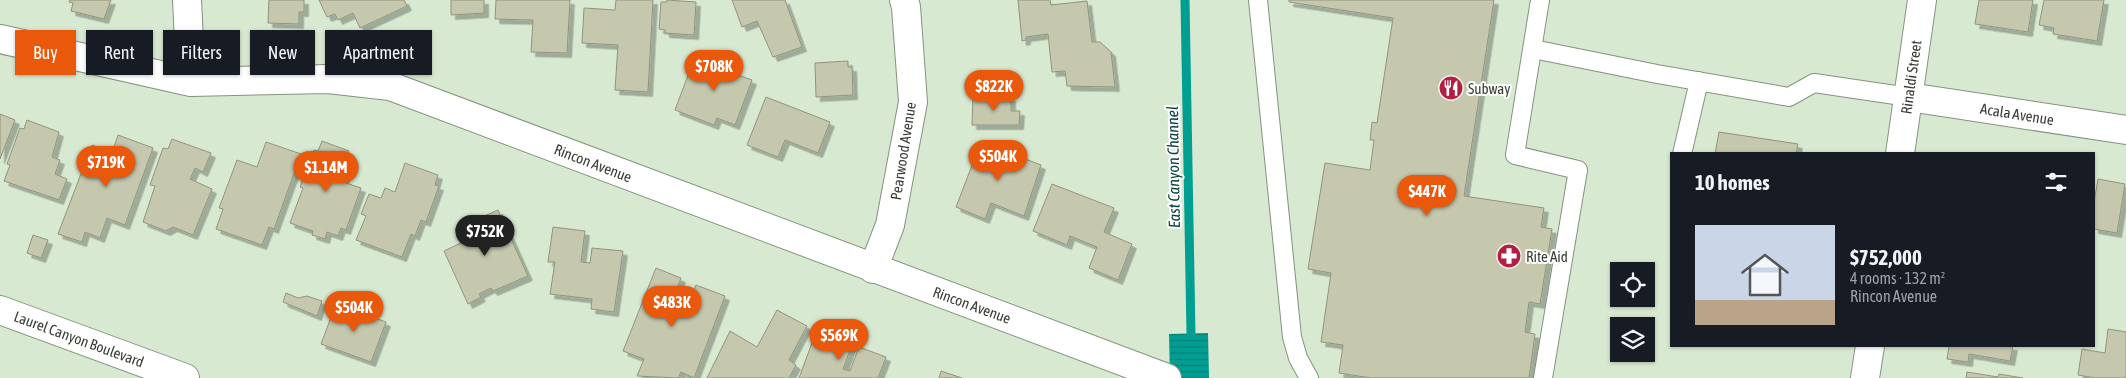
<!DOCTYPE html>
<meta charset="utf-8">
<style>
:root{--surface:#171b24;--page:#20242c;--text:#f1f3f6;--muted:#9ea1a6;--line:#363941;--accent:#ea580c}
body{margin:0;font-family:"Asap Condensed",sans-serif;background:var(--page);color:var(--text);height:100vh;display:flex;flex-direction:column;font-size:19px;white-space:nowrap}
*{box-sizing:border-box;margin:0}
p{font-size:16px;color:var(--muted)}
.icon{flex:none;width:28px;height:28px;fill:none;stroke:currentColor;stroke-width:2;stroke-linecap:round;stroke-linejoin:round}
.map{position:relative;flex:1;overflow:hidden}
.side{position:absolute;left:1670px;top:152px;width:425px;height:195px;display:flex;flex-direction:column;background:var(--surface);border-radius:0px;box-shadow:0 1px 4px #0004}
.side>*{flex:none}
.banner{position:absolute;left:15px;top:30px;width:475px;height:45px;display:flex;gap:10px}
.tools{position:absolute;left:1610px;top:262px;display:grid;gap:10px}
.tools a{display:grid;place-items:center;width:45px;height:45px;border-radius:0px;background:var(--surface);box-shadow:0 1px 4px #0004;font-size:25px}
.price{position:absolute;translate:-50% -42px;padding:0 11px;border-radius:18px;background:var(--accent);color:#fff;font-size:16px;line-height:32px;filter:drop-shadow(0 1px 2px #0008)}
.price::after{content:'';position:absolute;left:50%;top:30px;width:15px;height:11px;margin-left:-8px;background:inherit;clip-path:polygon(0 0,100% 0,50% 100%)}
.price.current{background:#222;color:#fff}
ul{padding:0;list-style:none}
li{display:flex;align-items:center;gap:15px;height:125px;padding:0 25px}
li+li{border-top:1px solid var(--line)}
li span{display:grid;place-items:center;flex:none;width:140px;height:100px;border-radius:0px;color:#555}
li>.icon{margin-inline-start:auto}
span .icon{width:60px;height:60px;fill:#fffc;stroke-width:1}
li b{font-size:21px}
h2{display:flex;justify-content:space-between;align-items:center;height:60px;padding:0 25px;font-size:21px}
.pill{padding:0 18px;border-radius:0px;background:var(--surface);box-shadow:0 1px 4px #0004;font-size:18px;line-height:45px}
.pill.current{background:var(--accent);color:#fff}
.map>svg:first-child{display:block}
.water{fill:url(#water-rules)}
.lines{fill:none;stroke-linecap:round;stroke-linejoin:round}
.stream{stroke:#019e92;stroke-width:9}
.building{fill:#c5c8ad;stroke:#91947b;filter:url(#shadow)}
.service-casing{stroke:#84937e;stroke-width:20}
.minor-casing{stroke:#84937e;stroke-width:30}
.secondary-casing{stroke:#84937e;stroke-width:30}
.service{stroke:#fff;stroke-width:18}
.minor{stroke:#fff;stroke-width:28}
.secondary{stroke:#fff;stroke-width:28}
.labels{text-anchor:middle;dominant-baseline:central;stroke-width:4;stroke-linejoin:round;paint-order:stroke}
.street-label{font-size:15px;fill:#383e35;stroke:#fff}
.poi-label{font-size:15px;fill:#383e35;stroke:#fff;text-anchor:start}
.water-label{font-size:16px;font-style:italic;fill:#07413c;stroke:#fff}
</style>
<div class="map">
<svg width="2126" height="378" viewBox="0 0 2126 378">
<defs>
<pattern id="water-rules" width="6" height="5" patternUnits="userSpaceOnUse" patternTransform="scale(1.25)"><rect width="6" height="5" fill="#019e92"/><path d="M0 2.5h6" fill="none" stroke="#048278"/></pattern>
<filter id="shadow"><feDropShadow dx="4.5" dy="4.5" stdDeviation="0" flood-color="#0004"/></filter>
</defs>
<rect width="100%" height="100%" fill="#d8e9d1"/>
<path class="water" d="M1208 333 1209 378H1170L1169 334Z"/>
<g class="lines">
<path class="stream" d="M1185 0 1191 334"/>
</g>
<path class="building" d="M70 0H111L104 19 71 11 73 3 69 2Z
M269 0H304V12H299V24L268 23Z
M319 0H404L407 6 360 28 353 13 338 20 335 14 327 17Z
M451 0H484V13L451 15Z
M496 0H570L567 53 531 52 533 20 495 19Z
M616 0H653L648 92 615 90 618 45 582 43 584 8 615 10Z
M667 0 696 2 694 35 665 33V30L659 29 661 2H667Z
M732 0H785L802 47 773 57 757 21 742 27Z
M1018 0H1050L1051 5 1087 1 1092 42H1100L1111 52 1115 87 1067 86 1065 71 1052 72 1048 34 1026 37V40L1022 41Z
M1289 0H1494L1464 196 1544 208 1541 227 1552 229 1540 304 1529 302 1525 332 1535 334 1529 378H1371L1339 373 1343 345 1321 342 1331 273 1308 269 1325 163 1370 170 1374 140H1370L1372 122 1377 123 1393 18 1289 2Z
M1979 0H2033L2028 32 1975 24Z
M2044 0H2104L2097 41 2053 34 2054 28 2039 25Z
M711 55 735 64 732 73 752 80 735 125 717 118 714 125 675 110 694 59 708 64Z
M848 61V67H852L853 95 816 97 815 63Z
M766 97 830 122 818 153 785 140 778 157 747 145Z
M973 97H1011V111H1020L1019 125H972Z
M0 114 15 120 0 159Z
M27 120 59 132 52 157 60 160 55 174 67 179 59 200 4 181 10 165 7 164 20 128 24 129Z
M1719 132 1798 144 1796 154H1715Z
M118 135 153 148 125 225 107 218 100 238 85 232 82 242 58 234 92 145 112 153Z
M172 139 211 153 203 172 195 168 190 179 212 189 193 235 173 227 166 231 143 222 155 186 150 185 163 148 168 149Z
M322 141 349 151 346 162 350 163 343 182 361 188 346 230 341 228 338 236 327 232 325 239 312 235 313 231 290 223 303 188 300 187 314 150 318 151Z
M266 142 301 154 274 229 269 227 262 245 216 229 223 209 219 208 237 160 257 167Z
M981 142 1041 165 1024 216 991 203 985 219 956 207Z
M405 163 438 175 435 185 439 186 426 222 421 220 415 236 411 234 402 257 356 240 366 216 361 214 369 194 381 198 385 188 395 192Z
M2098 179 2125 184 2117 233 2094 229V202Z
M1052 184 1114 208 1104 232 1132 244 1118 280 1089 268 1097 247 1070 236 1067 245 1033 231Z
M498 210 528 276 493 291 491 288 479 294 481 297 468 304 444 251 461 243 455 229Z
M553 227 585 231 581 262 590 263 592 248 623 251 614 312 591 309 592 299 550 294 555 262H548Z
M33 235 48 240 41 258 27 253Z
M656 268 681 278 673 299 688 305 696 285 725 296 694 378 681 372 678 378 637 376 644 359 623 351Z
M286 293 298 298 307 296 322 301 317 316 283 302Z
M336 304 386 322 371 362 321 344Z
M777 310 807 326 789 360 796 365 789 378H707L730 331 757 347Z
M2108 329 2126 332V378H2096L2078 375 2082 349 2105 353Z
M816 332 852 345 843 369 850 371 859 347 886 357 878 378H799Z
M1949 346H2013L2010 361 1969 354 1968 362 1947 359Z
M941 371 962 378H939Z
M1967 372 1998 377 1999 374 2023 378H1966Z"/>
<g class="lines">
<defs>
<path id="service" d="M1258 0 1292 337 1298 358 1309 378
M1540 0 1515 155 1578 170 1543 378
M1533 49 1657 74 1789 97 1814 83 1909 97
M1682 154 1699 81"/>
<path id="minor" d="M187 0 191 82
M0 39 191 82 328 79 390 86 1167 378
M1909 97 2126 130
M873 269 890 225 913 102 906 7 904 0"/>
<path id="secondary" d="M1900 154 1922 0
M0 310 185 378
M1865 378 1870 346"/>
</defs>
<use href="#service" class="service-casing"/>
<use href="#minor" class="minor-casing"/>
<use href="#secondary" class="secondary-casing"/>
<use href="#service" class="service"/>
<use href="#minor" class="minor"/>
<use href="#secondary" class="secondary"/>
</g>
<defs>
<symbol id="restaurant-disc" viewBox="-11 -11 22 22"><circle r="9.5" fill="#b21f40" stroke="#fff"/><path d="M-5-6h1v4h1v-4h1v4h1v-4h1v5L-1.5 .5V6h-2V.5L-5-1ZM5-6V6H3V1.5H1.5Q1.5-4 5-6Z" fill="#fff"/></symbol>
<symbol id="pharmacy-disc" viewBox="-11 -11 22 22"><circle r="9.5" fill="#b21f40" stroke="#fff"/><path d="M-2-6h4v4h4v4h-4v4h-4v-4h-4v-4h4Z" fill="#fff"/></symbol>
</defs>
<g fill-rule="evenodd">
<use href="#restaurant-disc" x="1437" y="74" width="28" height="28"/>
<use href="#pharmacy-disc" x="1495" y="242" width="28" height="28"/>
</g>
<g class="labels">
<g class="street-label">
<text transform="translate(1911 77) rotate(-82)">Rinaldi Street</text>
<text transform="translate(2017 114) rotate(9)">Acala Avenue</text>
<text transform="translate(903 151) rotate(-81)">Pearwood Avenue</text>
<text transform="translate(593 163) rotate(21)">Rincon Avenue</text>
<text transform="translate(972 305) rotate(20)">Rincon Avenue</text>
<text transform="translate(79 339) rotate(20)">Laurel Canyon Boulevard</text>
</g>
<g class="poi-label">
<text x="1468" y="88">Subway</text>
<text x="1526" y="256">Rite Aid</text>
</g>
<g class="water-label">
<text transform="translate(1173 167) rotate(-91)">East Canyon Channel</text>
</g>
</g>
</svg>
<div class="tools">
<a><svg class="icon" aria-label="locate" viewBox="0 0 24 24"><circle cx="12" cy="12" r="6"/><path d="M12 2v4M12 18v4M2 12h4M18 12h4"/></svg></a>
<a><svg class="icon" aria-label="layers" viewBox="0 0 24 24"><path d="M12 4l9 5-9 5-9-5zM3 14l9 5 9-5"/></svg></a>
</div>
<b class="price" style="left:714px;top:92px">$708K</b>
<b class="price" style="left:994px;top:112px">$822K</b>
<b class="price" style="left:998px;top:182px">$504K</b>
<b class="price" style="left:106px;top:188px">$719K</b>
<b class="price" style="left:326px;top:193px">$1.14M</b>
<b class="price" style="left:1427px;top:217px">$447K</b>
<b class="price current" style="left:485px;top:257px">$752K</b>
<b class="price" style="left:672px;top:328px">$483K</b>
<b class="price" style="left:354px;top:333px">$504K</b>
<b class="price" style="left:839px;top:361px">$569K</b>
<div class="banner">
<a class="pill current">Buy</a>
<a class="pill">Rent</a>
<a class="pill">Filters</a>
<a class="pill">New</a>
<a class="pill">Apartment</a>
</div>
<section class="side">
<h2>10 homes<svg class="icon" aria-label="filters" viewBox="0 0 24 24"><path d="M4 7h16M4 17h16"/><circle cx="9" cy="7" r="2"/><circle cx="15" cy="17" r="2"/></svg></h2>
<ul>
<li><span style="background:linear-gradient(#c9d6e8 75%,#b9a48a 0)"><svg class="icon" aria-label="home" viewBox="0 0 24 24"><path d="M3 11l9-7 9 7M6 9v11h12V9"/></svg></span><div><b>$752,000</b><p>4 rooms · 132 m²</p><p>Rincon Avenue</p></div></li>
</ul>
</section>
</div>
